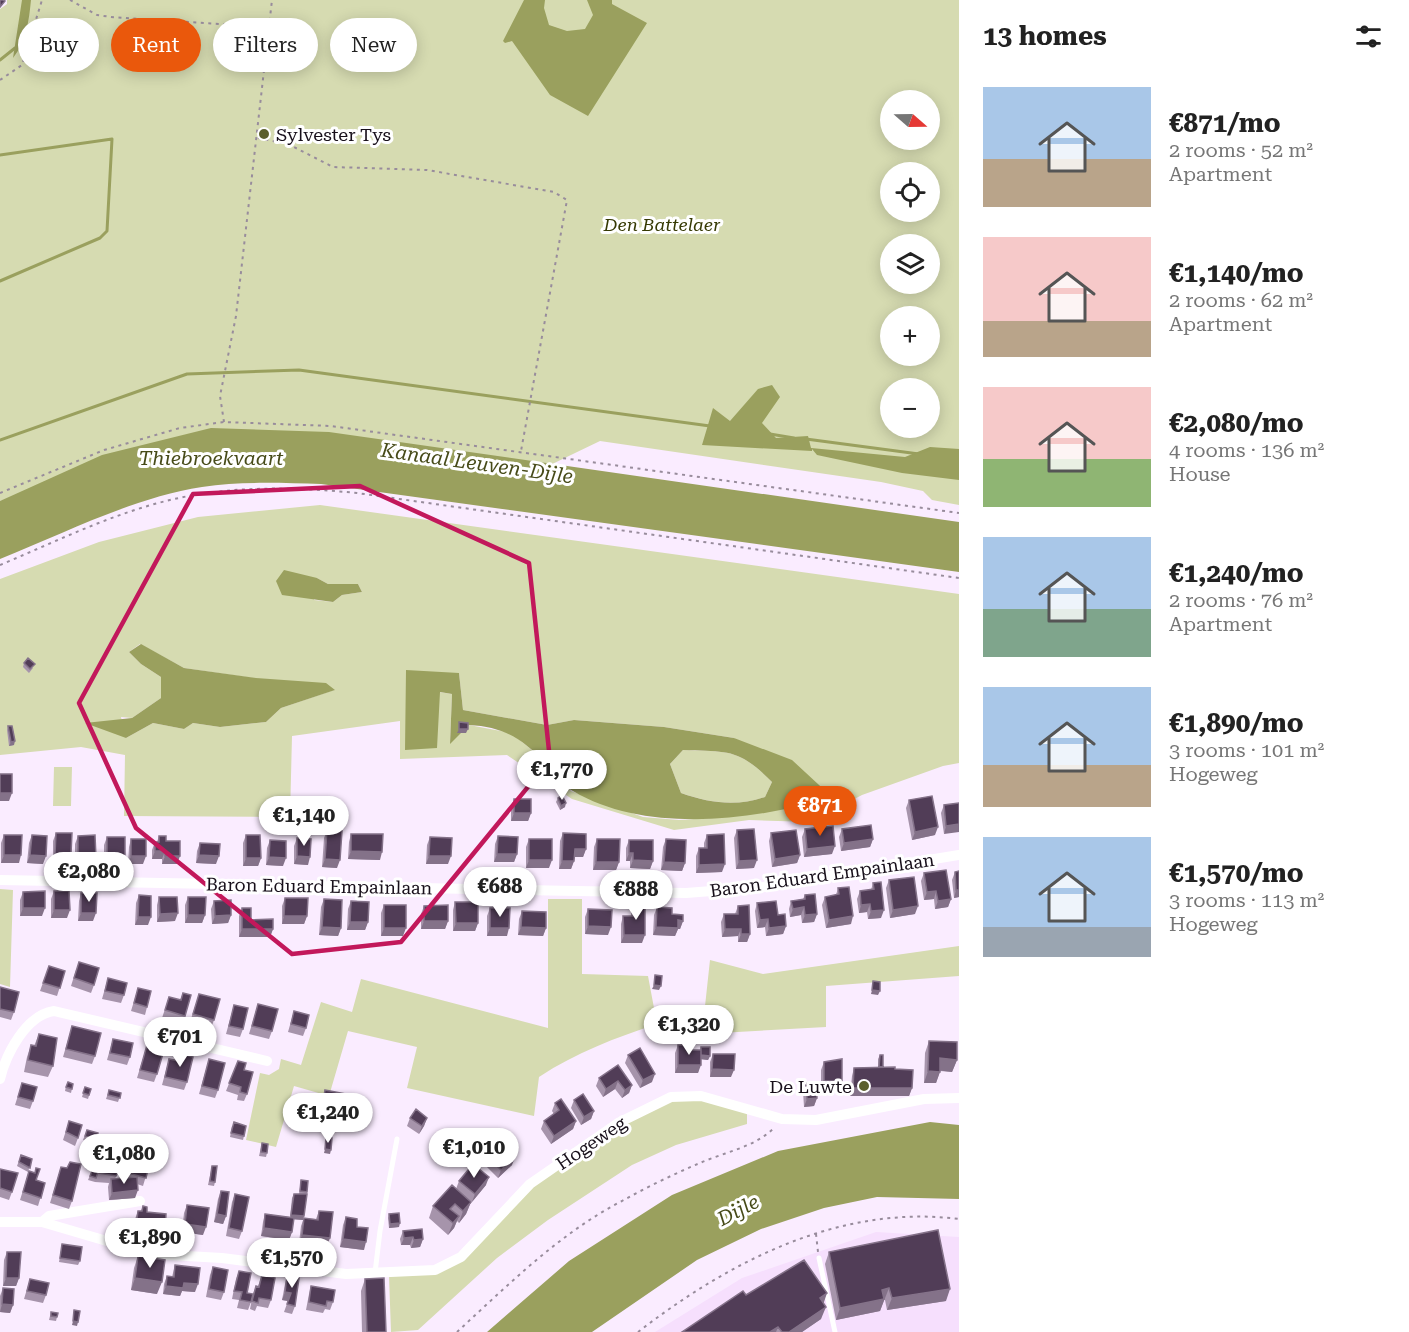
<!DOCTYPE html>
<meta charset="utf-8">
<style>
:root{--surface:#fff;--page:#f6f6f6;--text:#222;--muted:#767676;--accent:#ea580c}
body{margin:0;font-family:"Roboto Serif",serif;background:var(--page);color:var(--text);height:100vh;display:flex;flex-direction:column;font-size:22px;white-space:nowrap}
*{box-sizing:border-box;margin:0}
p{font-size:20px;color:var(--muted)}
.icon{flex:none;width:33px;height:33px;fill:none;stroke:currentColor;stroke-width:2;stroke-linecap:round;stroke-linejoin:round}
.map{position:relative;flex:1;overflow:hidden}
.panel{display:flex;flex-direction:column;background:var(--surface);width:450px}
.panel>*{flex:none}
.hud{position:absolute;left:18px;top:18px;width:570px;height:54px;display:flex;gap:12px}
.needle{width:39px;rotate:110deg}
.controls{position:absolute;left:880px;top:90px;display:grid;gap:12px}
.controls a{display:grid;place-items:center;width:60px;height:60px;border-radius:50%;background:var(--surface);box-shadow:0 3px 15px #0003;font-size:30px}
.price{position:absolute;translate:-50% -51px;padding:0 14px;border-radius:21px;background:#fff;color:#222;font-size:20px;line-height:39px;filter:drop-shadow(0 2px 3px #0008)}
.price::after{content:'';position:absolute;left:50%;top:36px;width:18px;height:14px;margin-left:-9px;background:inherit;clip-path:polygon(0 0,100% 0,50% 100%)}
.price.active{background:var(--accent);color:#fff}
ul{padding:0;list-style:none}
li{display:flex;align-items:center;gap:18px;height:150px;padding:0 24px}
li span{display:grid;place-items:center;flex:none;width:168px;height:120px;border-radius:0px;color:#555}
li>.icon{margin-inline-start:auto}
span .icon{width:72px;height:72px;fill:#fffc;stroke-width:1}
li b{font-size:26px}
h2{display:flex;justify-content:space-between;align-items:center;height:72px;padding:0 24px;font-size:26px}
.pill{padding:0 21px;border-radius:27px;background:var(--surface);box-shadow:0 3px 15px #0003;font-size:21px;line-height:54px}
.pill.active{background:var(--accent);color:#fff}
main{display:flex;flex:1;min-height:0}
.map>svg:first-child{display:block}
.built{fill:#f6dffd}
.green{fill:#d6dbb1;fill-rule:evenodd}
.water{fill:#9aa05e;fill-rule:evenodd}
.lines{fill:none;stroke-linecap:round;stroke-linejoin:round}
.stream{stroke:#9aa05e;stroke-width:3}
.path{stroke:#988c9c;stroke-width:2;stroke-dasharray:3 4.5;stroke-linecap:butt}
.lane{stroke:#fff;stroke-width:5}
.street{stroke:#fff;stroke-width:10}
.wall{fill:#a694ab}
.shaded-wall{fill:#847289}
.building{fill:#513d57;stroke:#847289;stroke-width:1.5}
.marked{fill:none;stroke:#c2185b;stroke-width:4.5;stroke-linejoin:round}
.poi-dot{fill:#5b5f2d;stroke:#fff;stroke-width:2}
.labels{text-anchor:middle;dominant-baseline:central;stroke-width:6;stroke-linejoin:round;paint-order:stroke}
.poi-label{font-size:18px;fill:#170f1a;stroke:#fff;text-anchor:start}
.park-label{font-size:18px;font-style:italic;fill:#363a04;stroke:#fff}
.street-label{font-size:18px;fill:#170f1a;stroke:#fff}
.water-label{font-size:20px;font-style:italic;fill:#474b19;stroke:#fff}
</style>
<main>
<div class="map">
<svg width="959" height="1332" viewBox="0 0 959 1332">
<rect width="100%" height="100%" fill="#faecff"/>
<path class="built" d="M876 1232 959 1237V1332H655L742 1278Z"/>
<path class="green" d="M7 0H959V505L932 500 923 491 881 482 600 441 546 467 329 435 0 501V9L7 4ZM891 100H930V140H891ZM891 172H930V212H891ZM891 244H930V284H891ZM891 316H930V356H891ZM891 388H930V428H891Z
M320 505 959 594V763L943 766 862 795 810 822 749 820 674 830 572 799 507 755 400 759V721L292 736 290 817 124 816 125 755 81 747 0 755V579L99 542 198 517ZM317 578 328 584H358L362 592 342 595 333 602 314 600ZM140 644 184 668 334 690 281 708 266 722 220 727 193 723 184 729 153 723 126 738 121 717 132 718 161 698V677L141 664 129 652ZM459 673 463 710 547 725 574 720 664 727 734 738 805 805 715 818 679 820 643 817 571 791 537 754 511 733 469 725 450 743 452 694 439 692Z
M683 750C729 752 738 748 772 782L765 797C736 807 711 803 681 793L670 764Z
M54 767H72L71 806H53Z
M0 889 13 890 10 987 0 984Z
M548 899H582V974L648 976 657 1024C615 1038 577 1052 539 1077L534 1116 407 1088 417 1047 348 1031 329 1096 294 1086 276 1147 246 1140 260 1073 269 1075 279 1069 281 1059 301 1065 321 1002 352 1012 361 979 548 1028Z
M959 946V976L826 986V1027L702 1034 710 960 763 974Z
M702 1100 747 1112V1124L676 1145 632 1165 548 1220 497 1258 418 1330 391 1332 389 1276 438 1272 522 1194 621 1126 672 1101Z"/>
<path class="water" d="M22 0H31C29 21 26 42 13 58Z
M524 0H545L544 8 549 25 567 31 585 29 593 15 587 0H612V4L647 23 588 116 550 95 512 41 505 43 503 41Z
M772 385 780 397 762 423 776 438 808 436 811 448 905 457 930 447 959 449V480L902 473 817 455 812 449V451L702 445 713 408 730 421 758 389Z
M211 428 329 432 959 522V572L321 484C281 483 241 481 202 487 132 498 65 533 0 559V501L102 455Z
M284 570 317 578 328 584H358L362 592 342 595 333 602 282 595 276 581Z
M141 644 184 668 256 678 326 683 335 690 281 708 266 722 220 727 193 723 184 729 153 723 126 738 85 723 132 718 161 698V677L141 664 129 652Z
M406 670 459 673 463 710 547 725 574 720 664 727 734 738 792 760 832 797C755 821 645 834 573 791 564 786 557 776 550 768 525 741 507 727 469 725L450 744 452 694 440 692 437 748 405 750ZM683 750C729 752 738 748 772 782L765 797C736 807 710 803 681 793L670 764Z
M930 1122 959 1125V1199L877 1197 824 1208 761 1229 697 1260 592 1332H487L569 1261 672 1195 778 1151Z"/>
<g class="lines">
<path class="stream" d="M0 60 15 48
M0 155 112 139 107 231 100 238 0 281
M770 434 794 438
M806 439 919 454
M0 440 187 374 299 370 710 426"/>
<path class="path" d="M70 0 97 15 111 17 267 27
M0 80 22 65 42 0
M258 138 288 144 333 167 427 170 554 192 567 200 521 451
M224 422 220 396 236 316 272 0
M0 493 104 450 180 428 224 422 331 426 959 513
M0 565C55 542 109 515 166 501 229 485 294 487 357 493L959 578
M816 1234 818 1252
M457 1332C508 1285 560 1233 622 1201 647 1187 674 1174 700 1163 725 1152 755 1147 774 1128
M638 1332C730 1261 840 1204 959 1219"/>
<path class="lane" d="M819 1258 835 1332
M375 1273 380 1231 397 1139"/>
<path class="street" d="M0 880 686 893 763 887 959 855
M0 1079C6 1054 26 1015 54 1011L267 1061
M0 1222H42L151 1254 222 1258 346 1274 435 1270 461 1257 530 1184 618 1123 671 1097 701 1096 782 1119 816 1120 924 1099 959 1098
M42 1222 49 1216 140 1201"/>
</g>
<path class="wall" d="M24 663 33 668 29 673 23 667Z
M8 726 14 745 9 746 7 730Z
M558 798 565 807 560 810 556 802Z
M514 799 531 813 528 821H511V807Z
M909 800 935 835 912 840 906 808Z
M959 803 944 834 941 813 944 805Z
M805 829 832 854 804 857 802 837Z
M842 829 873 839 870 847 841 851 839 837Z
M327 830 337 868 322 867 324 838Z
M737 830 754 868 736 869 734 838Z
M56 833 71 854 69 862H53V841Z
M563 833 586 849 583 857H574V861L571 869H559L560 841Z
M771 833 800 855 797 863 772 867 769 841Z
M351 834 380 860 348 859 349 842Z
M4 835 19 863H1V843Z
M32 835 43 864 27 863 29 843Z
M246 835 261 858 258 866H243V843Z
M707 835 722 872 696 873V856L699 848H704V843Z
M78 836 96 858 93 866 75 867V844Z
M159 836 166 841 177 864H162V859H152V850L155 842H157Z
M498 836 517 854 514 862H494L495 844Z
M107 837 125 857 123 865H104V845Z
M430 837 448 864H426L427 845Z
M297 838 308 865 294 864V846Z
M131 839 143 864H128L129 847Z
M529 839 549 868H526V847Z
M597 839 619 862 616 870H593L594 847Z
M666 839 685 863 682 871 661 870 663 847Z
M270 840 283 866 266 865 267 848Z
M629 840 653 861 650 869 630 868V861H626V848Z
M200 843 216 864 196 863 197 851Z
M955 872 959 897 954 898 952 880Z
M924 873 951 899 948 907 935 909 934 899 924 900 921 881Z
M889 880 915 914 890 918 886 888Z
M873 883 881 918 868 919 867 912 859 913 857 899 860 891 871 890Z
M838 888 851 924 826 928 822 905 825 897 836 895Z
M54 891 67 918H51V899Z
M23 892 42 916H20V900Z
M81 893 93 921H78L79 901Z
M139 895 148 925H135L136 903Z
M805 895 817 914 814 922 802 923 801 915 790 917 789 909 791 901 803 899Z
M159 897 175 921 157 922V905Z
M188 897 205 915 202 923H185V905Z
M285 898 307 916 304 924H282V906Z
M324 899 341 928 338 936 319 935 321 907Z
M214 901 231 915 228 923 212 924 211 909Z
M351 901 368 922 365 930H347L348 909Z
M455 902 478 923 475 931H453V910Z
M634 903 642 943H621V924L623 916H631V911Z
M757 903 778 915 786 926 783 934 766 936 765 927 757 928 755 911Z
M384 905 403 936H381V913Z
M424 906 448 921 445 929H421V914Z
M738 906 750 934 747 942H738V936L722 937 721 922 724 914H735Z
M657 907 683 921 680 929H678L675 936 653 935 654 915Z
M242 908 251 920 273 929 270 937H239V916Z
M490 908 507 936H487V916Z
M588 909 608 935 585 934V917Z
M522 911 546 928 543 936 518 935 519 919Z
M49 966 65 971 57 996 40 991Z
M76 970 94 985 91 993 71 986Z
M108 978 124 995 121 1003 102 999Z
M0 987 14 1012 11 1020 0 1017Z
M138 988 147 1007 145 1015 131 1011Z
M183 993 185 1016 182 1024 162 1018 169 997 180 1000Z
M199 994 214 1020 211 1028 190 1022Z
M258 1004 272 1031 269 1039 249 1034Z
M234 1005 243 1029 240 1037 226 1034Z
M294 1011 306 1028 303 1036 288 1032Z
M72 1026 95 1056 92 1064 63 1057Z
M39 1034 53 1066 48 1077 24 1072 27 1057 31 1045 34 1046Z
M113 1039 130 1057 127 1065 107 1060Z
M929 1041 957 1060 952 1072 940 1071 936 1083H924L925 1053Z
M147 1045 157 1074 154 1082 137 1078Z
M678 1045 689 1050H700L701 1047 710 1056 708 1060 701 1059 698 1073H675V1053Z
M181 1054 187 1082 184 1090 162 1085 169 1059 179 1061Z
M713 1054 731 1077H710V1062Z
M628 1055 652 1082 640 1088 625 1063Z
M880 1055 883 1067 895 1069 912 1088 909 1096H850L852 1076 854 1068 878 1067V1059Z
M209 1059 218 1090 215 1098 199 1094Z
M238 1061 244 1070 247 1094 244 1101 237 1100 238 1095 226 1091Z
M824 1062 842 1081 839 1089H821V1070Z
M618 1065 632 1085 629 1093 622 1098 615 1089 603 1097 596 1086 599 1078Z
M22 1083 33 1101 30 1109 15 1105Z
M806 1083 817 1098 814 1106 804 1107 803 1091Z
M73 1084 71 1093 65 1091 66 1086Z
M85 1087 91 1089 88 1099 82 1097Z
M109 1090 121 1093 118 1102 106 1099Z
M325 1090 359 1115 355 1127 318 1120 321 1102Z
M574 1100 594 1111 591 1119 581 1125 571 1108Z
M555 1103 576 1121 573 1129 551 1144 541 1129 544 1121 554 1114 552 1111Z
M410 1118H427L424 1126 419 1134 407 1126Z
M69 1121 78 1138 75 1146 63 1140Z
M232 1126 244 1136 243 1140 230 1137Z
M87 1130 98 1133 94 1144 83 1140Z
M262 1143 267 1153 266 1157 259 1156Z
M21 1155 32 1159 28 1172 17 1166Z
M489 1158 512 1165 498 1178 486 1166Z
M122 1162 115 1179 126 1178 131 1164 148 1169 143 1186 137 1184 135 1198 109 1200 108 1187 109 1183 95 1182 88 1180 95 1164 98 1172 113 1164Z
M212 1166 215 1182 214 1186 208 1185Z
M61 1167 72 1201 69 1209 50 1203Z
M0 1169 12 1192 9 1200 0 1197Z
M29 1171 36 1180 45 1183 38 1206 20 1200Z
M301 1180 307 1192 303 1220 293 1219 292 1232 289 1240 261 1236 263 1222 265 1214 290 1217 292 1198 294 1194H299Z
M459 1181 486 1185 472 1202 467 1199 471 1202 466 1214 459 1223 457 1221 454 1228 448 1235 429 1218 433 1206 456 1189Z
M221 1191 226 1216 223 1224 214 1222 218 1199Z
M235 1194 242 1231 239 1239 226 1236 232 1202Z
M187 1205 203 1235 182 1232 184 1213Z
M143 1206 147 1212 162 1238 133 1235 135 1219 138 1211H141Z
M319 1211 327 1246 299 1243 301 1226 304 1218 316 1219Z
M389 1214 399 1227 389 1228 388 1218Z
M346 1217 357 1227 364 1250 340 1247 343 1225Z
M403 1231 423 1239 420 1247 411 1248 410 1245H401L400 1239Z
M62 1244 80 1261 78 1265 59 1262Z
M7 1252 19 1278 16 1286H3L4 1260Z
M829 1252 946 1301 887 1310 885 1300H884L880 1311 836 1320 825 1264Z
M138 1256 157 1294 131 1290 134 1268Z
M175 1265 195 1292 182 1291 180 1296 163 1294 164 1284 167 1276 172 1277Z
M213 1267 224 1292 221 1300 206 1297 210 1275Z
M239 1271 251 1302 248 1310 237 1308 239 1300 232 1299 236 1279Z
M262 1275 271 1300 268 1308 257 1306 255 1311 250 1309 253 1294 256 1286H258Z
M287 1276 295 1306 292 1314 284 1312 288 1301 282 1300 285 1284Z
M30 1279 46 1295 43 1303 24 1299Z
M365 1279 386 1332H362L361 1291Z
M311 1286 333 1302 330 1310 325 1309 323 1313 306 1310 309 1294Z
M3 1288 13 1305 10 1313 0 1312V1296Z
M746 1295 823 1303 821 1319 802 1332H682Z
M51 1312 57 1317 56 1321 49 1320Z"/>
<path class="shaded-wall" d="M459 729H468L466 733H457Z
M15 741 14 745 9 746 11 742Z
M0 793H12L9 801H0Z
M566 803 565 807 560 810 561 806Z
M514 813H531L528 821H511Z
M959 824V832L944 834 946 826Z
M938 827 935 835 912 840 915 832Z
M873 839 870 847 841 851 844 843Z
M835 846 832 854 804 857 807 849Z
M575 849H586L583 857H572Z
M155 851H165L162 859H152Z
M351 851 382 852 380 860 348 859Z
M629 853H633L630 861H626Z
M55 854H71L69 862H53Z
M497 854H517L514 862H494Z
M4 855H21L19 863H1Z
M30 855 46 856 43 864 27 863Z
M199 855 219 856 216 864 196 863Z
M800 855 797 863 772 867 775 859Z
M131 856H146L143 864H128Z
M165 856H180L177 864H162Z
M297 856 310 857 308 865 294 864Z
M429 856H451L448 864H426Z
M107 857H125L123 865H104Z
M269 857 286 858 283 866 266 865Z
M96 858 93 866 75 867 78 859Z
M246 858H261L258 866H243Z
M325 859 340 860 337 868 322 867Z
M529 860H552L549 868H526Z
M633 860 653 861 650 869 630 868Z
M757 860 754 868 736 869 739 861Z
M562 861H574L571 869H559Z
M596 862H619L616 870H593Z
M664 862 685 863 682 871 661 870Z
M725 864 722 872 696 873 699 865Z
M956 890H959V897L954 898Z
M936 891 934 899 924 900 927 892Z
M951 899 948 907 935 909 938 901Z
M870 904 867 912 859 913 861 905Z
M918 906 915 914 890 918 893 910Z
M804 907 801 915 790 917 793 909Z
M23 908H45L42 916H20Z
M54 910H70L67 918H51Z
M884 910 881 918 868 919 871 911Z
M81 913H96L93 921H78Z
M178 913 175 921 157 922 160 914Z
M817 914 814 922 802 923 805 915Z
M188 915H205L202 923H185Z
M231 915 228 923 212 924 215 916Z
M284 916H307L304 924H282Z
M853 916 851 924 826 928 829 920Z
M138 917H151L148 925H135Z
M768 919 765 927 757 928 760 920Z
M678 920 683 921 680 929H678L675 936 653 935 656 927Z
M424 921H448L445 929H421Z
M350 922H368L365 930H347Z
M456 923H478L475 931H453Z
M588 926 611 927 608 935 585 934Z
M786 926 783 934 766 936 769 928Z
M322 927 341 928 338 936 319 935Z
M521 927 546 928 543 936 518 935Z
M384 928H406L403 936H381Z
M490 928H509L507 936H487Z
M242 929H273L270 937H239Z
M725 929H741L738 936 722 937Z
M741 934H750L747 942H738Z
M624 935H645L642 943H621Z
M654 985 661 986 659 990 652 989Z
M872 990 880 991 878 995 871 994Z
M701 1055 710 1056 708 1060 699 1059Z
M940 1058 957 1060 952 1072 936 1070Z
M678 1065H701L698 1073H675Z
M712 1069 734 1070 731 1077H710Z
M928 1071 940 1072 936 1083H924Z
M655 1074 652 1082 640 1088 643 1080Z
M618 1081 615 1089 603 1097 606 1089Z
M824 1081H842L839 1089H821Z
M632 1085 629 1093 622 1098 625 1090Z
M853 1088H912L909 1096H850Z
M817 1098 814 1106 804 1107 807 1099Z
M594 1111 591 1119 581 1125 584 1117Z
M427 1118 424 1126 419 1134 422 1126Z
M576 1121 573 1129 551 1144 554 1136Z
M325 1149 331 1150 330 1154 324 1153Z
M515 1157 512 1165 498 1178 501 1170Z
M489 1177 486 1185 472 1202 475 1194Z
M138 1190 135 1198 109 1200 112 1193Z
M471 1202 466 1214 459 1223 463 1211Z
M217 1214 226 1216 223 1224 214 1222Z
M291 1215 304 1216 303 1220 290 1219Z
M459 1216 454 1228 448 1235 453 1223Z
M400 1223 399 1227 389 1228 390 1224Z
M185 1224 206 1227 203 1235 182 1232Z
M136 1227 165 1230 162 1238 133 1235Z
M264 1228 292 1232 289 1240 261 1236Z
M302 1235 330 1238 327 1246 299 1243Z
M413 1237 410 1245H401L404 1238Z
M343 1239 366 1242 364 1250 340 1247Z
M423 1239 420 1247 411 1248 414 1240Z
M6 1278H19L16 1286H3Z
M135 1278 162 1282 157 1294 131 1290Z
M184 1283 198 1284 195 1292 182 1291 180 1296 163 1294 166 1286Z
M889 1288 880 1311 836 1320 840 1308 882 1290Z
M950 1289 946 1301 887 1310 892 1298Z
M285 1292 291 1293 288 1301 282 1300Z
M827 1293 823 1305 820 1298Z
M2 1304 13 1305 10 1313 0 1312Z
M826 1307 821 1319 802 1332H789Z
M73 1321 78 1322 77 1326 72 1325Z
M778 1327 776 1332H770Z"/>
<path class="building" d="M0 0H3L5 1 0 7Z
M28 658 35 664 30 669 24 663Z
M459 722 468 723V729H459Z
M8 726H12L15 741 11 742Z
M0 774H12V793H0Z
M562 795 566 803 561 806 558 798Z
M932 796 938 827 915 832 909 800Z
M514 799H531V813H514Z
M959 803V824L946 826 944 805Z
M871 825 873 839 844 843 842 829Z
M833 826 835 846 807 849 805 829Z
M754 829 757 860 739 861 737 830Z
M327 830 342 831 340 860 325 859Z
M796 830 800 855 775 859 771 833Z
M56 833H72L71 854H55Z
M563 833 586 834V849H575L574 861H562Z
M351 834H383L382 852 351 851Z
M724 834 725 864 699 865V848H707V835Z
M4 835H22L21 855H4Z
M32 835 47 836 46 856 30 855Z
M95 835 96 858 78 859V836Z
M246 835H260L261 858H246Z
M159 836H166V841H180V856H165V851H155V842H159Z
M498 836 518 837 517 854H497Z
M107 837H125V857H107Z
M430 837 452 838 451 856H429Z
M297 838 311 839 310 857 297 856Z
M131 839H146V856H131Z
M529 839H552V860H529Z
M597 839H620L619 862H596Z
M666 839 686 840 685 863 664 862Z
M270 840 286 841V858L269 857Z
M629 840H653V861L633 860V853H629Z
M200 843 220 844 219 856 199 855Z
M946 870 951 899 938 901 936 891 927 892 924 873Z
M959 871V890H956L955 872Z
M914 877 918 906 893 910 889 880Z
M881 882 884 910 871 911 870 904 861 905 860 891 874 889 873 883Z
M849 887 853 916 829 920 825 897 839 894 838 888Z
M45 891V908H23V892Z
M54 891H69L70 910H54Z
M81 893H97L96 913H81Z
M815 894 817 914 805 915 804 907 793 909 791 901 805 899V895Z
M139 895 151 896V917H138Z
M159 897H177L178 913 160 914Z
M188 897H206L205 915H188Z
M285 898H308L307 916H284Z
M324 899 342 900 341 928 322 927Z
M231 900V915L215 916 214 901Z
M351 901 369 902 368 922H350Z
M776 901 778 915 785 914 786 926 769 928 768 919 760 920 757 903Z
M455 902H478V923H456Z
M634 903H645V935H624L623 916H634Z
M384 905H406V928H384Z
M448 905V921H424V906Z
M749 905 750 934H741V929H725L724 914H738V906Z
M657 907 672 908V914L683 915V921L678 920V928L656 927Z
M242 908H251V920L273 919V929H242Z
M490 908H510L509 928H490Z
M588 909 612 910 611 927 588 926Z
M522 911 546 912V928L521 927Z
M79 962 99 968 94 985 74 978Z
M49 966 65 971 60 988 43 983Z
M655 975 662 976 661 986 654 985Z
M108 978 127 983 124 995 105 991Z
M873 981 880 982V991L872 990Z
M0 987 19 992 14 1012 0 1009Z
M138 988 151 991 147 1007 134 1003Z
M183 993 191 995 185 1016 165 1010 169 997 181 1000Z
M199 994 220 999 214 1020 193 1014Z
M258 1004 278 1009 272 1031 252 1026Z
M234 1005 248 1008 243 1029 229 1026Z
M294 1011 309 1015 306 1028 291 1024Z
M72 1026 101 1033 95 1056 66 1049Z
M39 1034 57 1038 53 1066 28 1060 31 1045 36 1046Z
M113 1039 133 1043 130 1057 110 1053Z
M929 1041 957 1042V1060L940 1058V1072L928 1071Z
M147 1045 164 1050 157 1074 140 1070Z
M678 1045H689V1050H701V1065H678Z
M701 1047H710V1056L701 1055Z
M640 1048 655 1074 643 1080 628 1055Z
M181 1054 193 1057 187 1082 165 1077 169 1059 179 1061Z
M713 1054H735L734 1070 712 1069Z
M880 1055H883V1067H879Z
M209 1059 225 1063 218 1090 202 1086Z
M842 1059V1081H824V1062Z
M238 1061 246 1063 244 1070 253 1072 247 1094 240 1092 241 1087 229 1083Z
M618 1065 632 1085 625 1090 618 1081 606 1089 599 1078Z
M895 1067V1069L913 1070 912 1088H853L854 1068Z
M68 1082 73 1084 72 1089 66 1087Z
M22 1083 37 1087 33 1101 18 1097Z
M806 1083H816L817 1098 807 1099Z
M85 1087 91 1089 89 1095 83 1093Z
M109 1090 121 1093 120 1098 108 1095Z
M325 1090 362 1097 359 1115 322 1108Z
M583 1094 594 1111 584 1117 574 1100Z
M561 1099 576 1121 554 1136 544 1121 559 1110 555 1103Z
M416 1109 427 1118 422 1126 410 1118Z
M69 1121 82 1125 78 1138 66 1132Z
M234 1122 246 1126 244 1136 231 1133Z
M87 1130 98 1133 96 1140 85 1136Z
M326 1137 332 1138 331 1150 325 1149Z
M262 1143 268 1144 267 1153 261 1152Z
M503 1145 515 1157 501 1170 489 1158Z
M21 1155 32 1159 30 1168 19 1162Z
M115 1159 122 1162 116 1176 98 1173 101 1164H113Z
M70 1162 81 1164 72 1201 53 1195 61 1167 67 1168Z
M95 1164 100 1166 96 1178 90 1176Z
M131 1164 148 1169 146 1178 128 1173Z
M473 1164 489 1177 475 1194 459 1181Z
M212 1166H217L215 1182 210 1181Z
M36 1168 40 1169 36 1180 45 1183 41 1198 23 1192 29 1171 35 1173Z
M0 1169 18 1173 12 1192 0 1188Z
M137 1177 138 1190 112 1193 111 1179Z
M301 1180 308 1181 307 1192 300 1191Z
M452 1185 471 1202 463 1211 455 1204 450 1209 459 1216 453 1223 433 1206Z
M221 1191 229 1192 226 1216 217 1214Z
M235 1194 249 1197 242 1231 229 1228Z
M294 1194H307L304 1216 291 1215Z
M187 1205 209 1208 206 1227 185 1224Z
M143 1206 147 1207V1212L166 1214 165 1230 136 1227 138 1211H142Z
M319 1211 333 1212 330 1238 302 1235 304 1218 318 1220Z
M399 1213 400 1223 390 1224 389 1214Z
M265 1214 294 1218 292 1232 264 1228Z
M346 1217 357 1219V1227L368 1228 366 1242 343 1239Z
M422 1229 423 1239 414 1240 413 1237 404 1238 403 1231Z
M938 1230 950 1289 892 1298 889 1288 882 1290 884 1299 840 1308 829 1252Z
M62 1244 82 1247 80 1261 60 1258Z
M7 1252H21L19 1278H6Z
M138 1256 165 1260 162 1282 135 1278Z
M804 1260 827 1293 820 1298 826 1307 789 1332H782L778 1327 770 1332H682L743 1291 746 1295Z
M175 1265 200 1268 198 1284 184 1283 183 1288 166 1286 167 1276 174 1277Z
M213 1267 228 1270 224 1292 209 1289Z
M239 1271 251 1273 247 1293 253 1294 251 1302 240 1300 242 1292 234 1291Z
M262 1275 275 1278 271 1300 259 1298 258 1303 252 1301 256 1286 259 1287Z
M287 1276 299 1278 295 1306 287 1304 291 1293 285 1292Z
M384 1278 386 1332H367L365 1279Z
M30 1279 49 1283 46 1295 27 1291Z
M311 1286 335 1290 333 1302 327 1301 326 1306 309 1302Z
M3 1288 14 1289 13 1305 2 1304Z
M74 1310 80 1311 78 1322 73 1321Z
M51 1312 58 1313 57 1317 51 1316Z"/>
<path class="marked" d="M360 486 529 563 550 760 401 942 292 954 136 828 79 703 193 494Z"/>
<g class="poi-dot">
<circle cx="264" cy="134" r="6"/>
<circle cx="864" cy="1086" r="6"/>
</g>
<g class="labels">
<g class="poi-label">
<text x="276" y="134">Sylvester Tys</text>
<text x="852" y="1086" text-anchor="end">De Luwte</text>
</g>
<g class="park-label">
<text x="662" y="224">Den Battelaer</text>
</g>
<g class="street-label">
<text transform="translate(822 875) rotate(-8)">Baron Eduard Empainlaan</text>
<text transform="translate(319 886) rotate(1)">Baron Eduard Empainlaan</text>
<text transform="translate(591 1143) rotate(-34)">Hogeweg</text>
</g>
<g class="water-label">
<text x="211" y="458">Thiebroekvaart</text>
<text transform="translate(477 463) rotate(8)">Kanaal Leuven-Dijle</text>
<text transform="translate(738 1210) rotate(-28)">Dijle</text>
</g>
</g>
</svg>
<div class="controls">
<a><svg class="needle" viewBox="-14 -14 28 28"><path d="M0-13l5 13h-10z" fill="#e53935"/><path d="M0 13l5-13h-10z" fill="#767676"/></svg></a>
<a><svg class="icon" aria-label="locate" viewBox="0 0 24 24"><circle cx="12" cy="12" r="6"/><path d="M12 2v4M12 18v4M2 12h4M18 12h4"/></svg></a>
<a><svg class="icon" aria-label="layers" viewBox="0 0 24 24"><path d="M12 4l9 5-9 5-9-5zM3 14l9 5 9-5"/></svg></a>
<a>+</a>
<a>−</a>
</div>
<b class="price" style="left:562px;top:801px">€1,770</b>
<b class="price active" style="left:820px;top:837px">€871</b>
<b class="price" style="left:304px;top:847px">€1,140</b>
<b class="price" style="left:89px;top:903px">€2,080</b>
<b class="price" style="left:500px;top:918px">€688</b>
<b class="price" style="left:636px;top:921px">€888</b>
<b class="price" style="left:689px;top:1056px">€1,320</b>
<b class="price" style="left:180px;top:1068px">€701</b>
<b class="price" style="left:328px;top:1144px">€1,240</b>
<b class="price" style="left:474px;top:1179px">€1,010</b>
<b class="price" style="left:124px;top:1185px">€1,080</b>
<b class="price" style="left:150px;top:1269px">€1,890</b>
<b class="price" style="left:292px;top:1289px">€1,570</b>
<div class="hud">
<a class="pill">Buy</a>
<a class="pill active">Rent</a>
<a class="pill">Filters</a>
<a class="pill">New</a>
</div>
</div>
<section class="panel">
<h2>13 homes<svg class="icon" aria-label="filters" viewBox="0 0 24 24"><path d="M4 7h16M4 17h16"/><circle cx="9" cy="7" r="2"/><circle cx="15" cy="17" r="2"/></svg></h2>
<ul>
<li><span style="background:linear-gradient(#a9c7e8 60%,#b9a48a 0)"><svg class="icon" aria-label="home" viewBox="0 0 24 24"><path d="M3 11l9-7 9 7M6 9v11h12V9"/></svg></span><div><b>€871/mo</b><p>2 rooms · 52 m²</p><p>Apartment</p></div></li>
<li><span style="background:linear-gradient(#f6c9c9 70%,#b9a48a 0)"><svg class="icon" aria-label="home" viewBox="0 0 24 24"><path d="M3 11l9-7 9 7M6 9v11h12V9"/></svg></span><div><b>€1,140/mo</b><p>2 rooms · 62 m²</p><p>Apartment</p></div></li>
<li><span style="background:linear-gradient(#f6c9c9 60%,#8fb573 0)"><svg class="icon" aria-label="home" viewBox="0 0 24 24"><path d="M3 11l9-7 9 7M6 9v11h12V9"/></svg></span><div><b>€2,080/mo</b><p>4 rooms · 136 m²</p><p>House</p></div></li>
<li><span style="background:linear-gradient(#a9c7e8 60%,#7fa58c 0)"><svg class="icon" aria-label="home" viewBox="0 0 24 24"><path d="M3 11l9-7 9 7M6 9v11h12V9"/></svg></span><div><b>€1,240/mo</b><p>2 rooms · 76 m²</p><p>Apartment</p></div></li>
<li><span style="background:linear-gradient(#a9c7e8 65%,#b9a48a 0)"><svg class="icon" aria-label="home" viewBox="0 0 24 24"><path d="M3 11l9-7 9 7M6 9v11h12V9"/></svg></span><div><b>€1,890/mo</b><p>3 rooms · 101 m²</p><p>Hogeweg</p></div></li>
<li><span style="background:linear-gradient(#a9c7e8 75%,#9aa5b1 0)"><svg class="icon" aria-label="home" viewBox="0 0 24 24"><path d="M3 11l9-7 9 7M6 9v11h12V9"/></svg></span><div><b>€1,570/mo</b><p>3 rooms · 113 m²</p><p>Hogeweg</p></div></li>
</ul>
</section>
</main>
